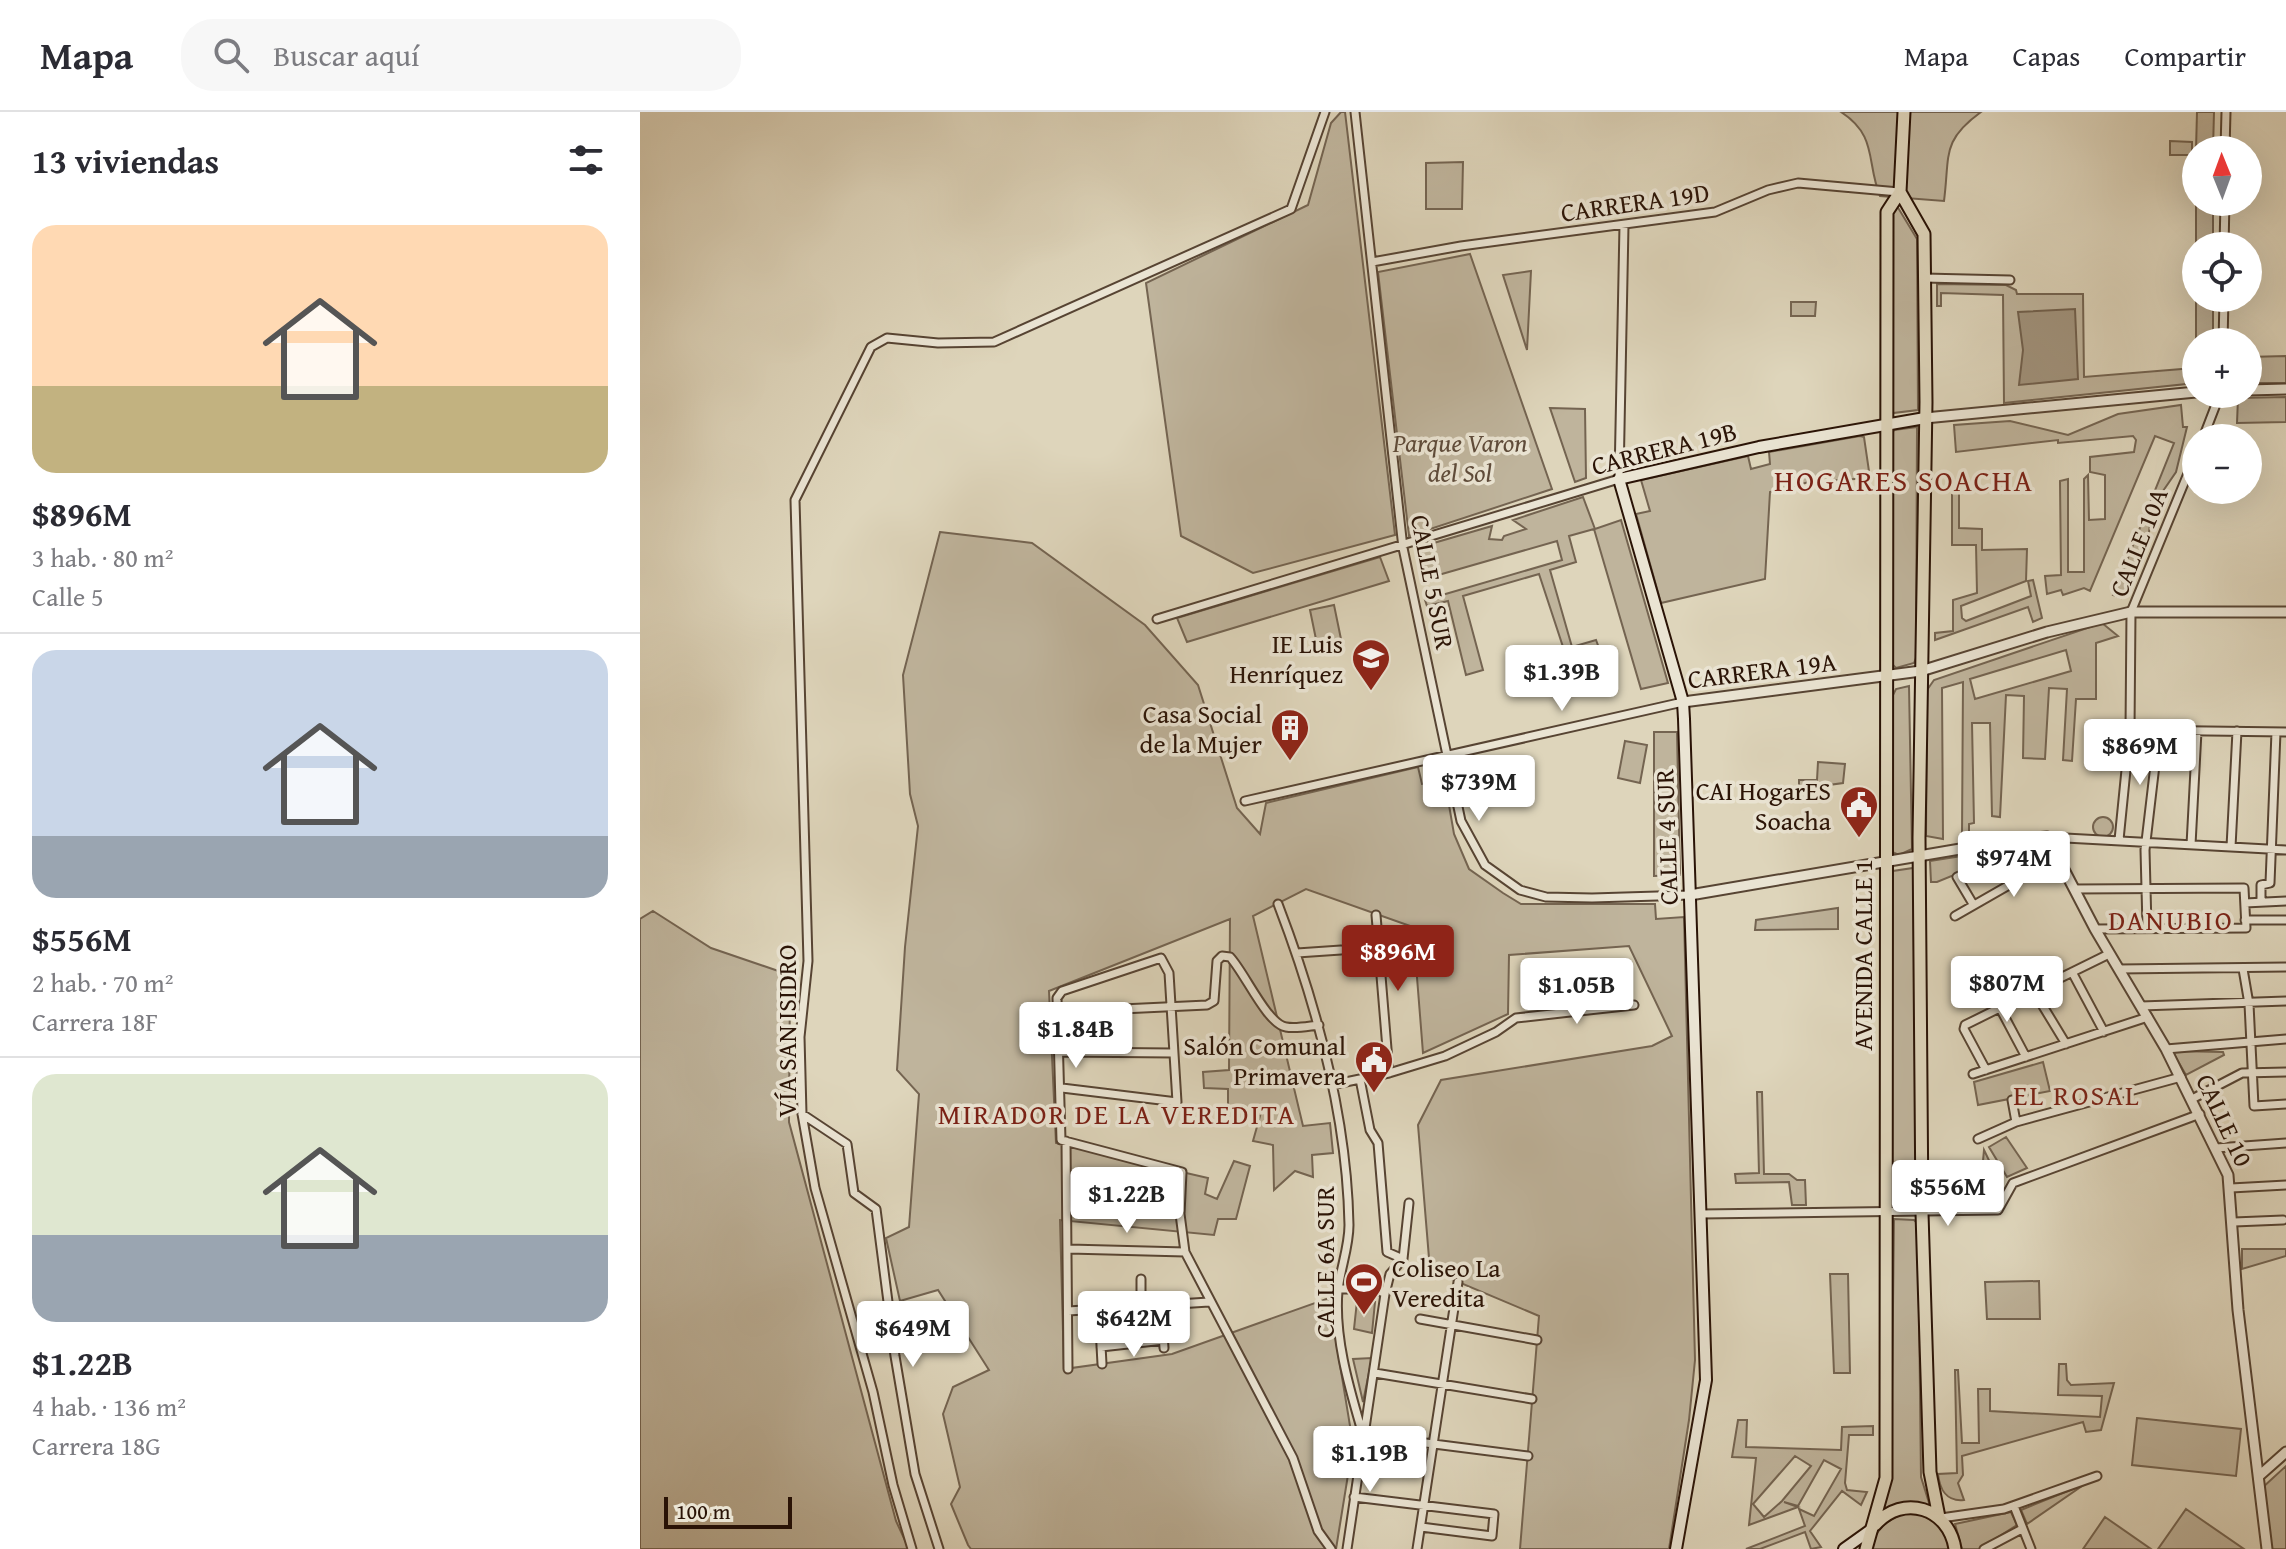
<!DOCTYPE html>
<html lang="es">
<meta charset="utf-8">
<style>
:root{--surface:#fff;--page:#f7f7f7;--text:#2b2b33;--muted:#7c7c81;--line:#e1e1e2;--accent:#8f2418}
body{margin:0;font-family:"Gentium Book Plus",serif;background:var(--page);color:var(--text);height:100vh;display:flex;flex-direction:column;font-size:30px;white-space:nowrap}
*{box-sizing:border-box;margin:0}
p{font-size:26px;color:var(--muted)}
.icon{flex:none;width:44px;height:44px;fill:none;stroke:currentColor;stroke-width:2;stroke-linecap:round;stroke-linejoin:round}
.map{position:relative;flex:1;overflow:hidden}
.details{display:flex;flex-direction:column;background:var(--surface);width:640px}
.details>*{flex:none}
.needle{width:52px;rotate:359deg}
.buttons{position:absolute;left:1542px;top:24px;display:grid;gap:16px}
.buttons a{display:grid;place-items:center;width:80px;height:80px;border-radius:50%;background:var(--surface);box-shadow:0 8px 32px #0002;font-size:40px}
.scale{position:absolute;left:24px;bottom:20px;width:128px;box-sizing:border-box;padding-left:8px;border:4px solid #2a1306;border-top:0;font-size:22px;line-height:28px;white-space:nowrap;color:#2a1306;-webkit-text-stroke:6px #eae4d3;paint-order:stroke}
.price{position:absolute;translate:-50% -68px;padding:0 18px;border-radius:8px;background:#fff;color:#222;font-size:26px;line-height:52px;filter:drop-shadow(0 2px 4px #0008)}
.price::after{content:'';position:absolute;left:50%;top:48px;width:24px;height:18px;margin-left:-12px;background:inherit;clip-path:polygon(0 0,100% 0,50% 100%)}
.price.active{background:var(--accent);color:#fff}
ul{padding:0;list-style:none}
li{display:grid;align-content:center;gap:16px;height:424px;padding:0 32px}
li+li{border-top:2px solid var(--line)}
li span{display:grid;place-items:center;height:248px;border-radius:24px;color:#555}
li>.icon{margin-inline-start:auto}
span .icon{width:144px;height:144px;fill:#fffc;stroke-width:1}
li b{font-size:34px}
h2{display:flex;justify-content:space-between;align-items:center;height:96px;padding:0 32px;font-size:34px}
header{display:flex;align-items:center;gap:48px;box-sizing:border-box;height:112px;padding:0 40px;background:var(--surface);border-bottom:2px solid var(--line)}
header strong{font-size:38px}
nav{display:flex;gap:44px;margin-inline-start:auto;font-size:28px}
.search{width:560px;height:72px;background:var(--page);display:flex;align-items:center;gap:20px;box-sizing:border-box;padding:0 28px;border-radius:32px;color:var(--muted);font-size:30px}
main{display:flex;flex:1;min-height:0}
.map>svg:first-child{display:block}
.green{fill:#bfb49c;stroke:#746451;stroke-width:2;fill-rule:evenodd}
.water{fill:#a1937d;stroke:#71604d;stroke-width:2}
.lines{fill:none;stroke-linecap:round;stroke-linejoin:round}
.minor-casing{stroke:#574433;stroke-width:11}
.tertiary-casing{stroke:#574433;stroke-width:13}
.secondary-casing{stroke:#2a1306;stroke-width:14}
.primary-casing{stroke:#2a1306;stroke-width:15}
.minor{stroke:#eae4d3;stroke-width:7}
.tertiary{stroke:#eae4d3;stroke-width:9}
.secondary{stroke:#eae4d3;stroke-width:10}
.primary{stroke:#ded5bb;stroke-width:11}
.labels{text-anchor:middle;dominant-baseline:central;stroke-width:7;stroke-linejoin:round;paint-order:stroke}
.street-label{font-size:26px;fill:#2a1306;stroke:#eae4d3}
.park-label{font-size:26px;font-style:italic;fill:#5e4b3a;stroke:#eae4d3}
.poi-label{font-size:26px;fill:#2a1306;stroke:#eae4d3;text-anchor:end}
.neighbourhood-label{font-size:28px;letter-spacing:2px;fill:#7a1f14;stroke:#eae4d3}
.quarter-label{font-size:30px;letter-spacing:2px;fill:#7a1f14;stroke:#eae4d3}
</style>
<header>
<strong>Mapa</strong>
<div class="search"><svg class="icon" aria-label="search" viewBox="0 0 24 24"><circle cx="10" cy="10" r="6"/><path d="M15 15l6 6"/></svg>Buscar aquí</div>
<nav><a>Mapa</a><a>Capas</a><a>Compartir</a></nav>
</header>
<main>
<section class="details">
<h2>13 viviendas<svg class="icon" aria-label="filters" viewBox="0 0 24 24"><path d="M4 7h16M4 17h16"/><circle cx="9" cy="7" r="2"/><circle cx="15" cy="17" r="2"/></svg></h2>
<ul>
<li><span style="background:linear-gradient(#ffd9b3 65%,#c2b280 0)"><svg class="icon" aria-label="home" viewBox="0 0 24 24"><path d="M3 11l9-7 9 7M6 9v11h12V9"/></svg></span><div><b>$896M</b><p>3 hab. · 80 m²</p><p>Calle 5</p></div></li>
<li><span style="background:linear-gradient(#c9d6e8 75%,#9aa5b1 0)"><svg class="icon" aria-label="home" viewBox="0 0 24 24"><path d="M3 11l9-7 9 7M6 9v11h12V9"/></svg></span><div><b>$556M</b><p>2 hab. · 70 m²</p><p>Carrera 18F</p></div></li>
<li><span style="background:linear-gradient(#dfe7d0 65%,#9aa5b1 0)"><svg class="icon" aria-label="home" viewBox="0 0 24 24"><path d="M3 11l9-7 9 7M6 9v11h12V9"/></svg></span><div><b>$1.22B</b><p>4 hab. · 136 m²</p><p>Carrera 18G</p></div></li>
</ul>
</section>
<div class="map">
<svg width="1646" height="1437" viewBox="0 0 1646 1437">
<rect width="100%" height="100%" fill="#ded5bb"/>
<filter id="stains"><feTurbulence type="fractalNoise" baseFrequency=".0025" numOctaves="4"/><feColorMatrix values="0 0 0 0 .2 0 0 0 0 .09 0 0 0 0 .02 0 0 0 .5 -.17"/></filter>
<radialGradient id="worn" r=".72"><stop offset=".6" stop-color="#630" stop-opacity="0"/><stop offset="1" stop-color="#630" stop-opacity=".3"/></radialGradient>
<path class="green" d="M701 0H705L755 423 613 461 541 424 506 171 668 93 691 11Z
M1201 0H1341C1301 29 1310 43 1304 89L1240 84C1226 50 1238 24 1201 0Z
M1557 0H1574L1573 38H1556Z
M1530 29 1552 30V43H1530Z
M823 50 822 97H786V51Z
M1556 64V90H1573V134H1556V186H1573V230H1556Z
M1257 94 1277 127 1278 298 1253 301V95Z
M830 142 912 377 769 424 738 160Z
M891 159 887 238 863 163Z
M1297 172 1366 173 1376 178 1377 182H1443L1444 265 1554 256 1556 252V271L1364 291 1363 183 1301 181V194H1297Z
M1151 190H1176L1175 204H1151Z
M1646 244V271H1608V245Z
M1646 285V310L1597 311 1598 286Z
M1541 293 1543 315H1547L1536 360 1512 395 1508 429 1481 486 1473 483 1534 331 1515 324 1450 479 1444 476 1423 483 1421 478 1407 482 1405 464 1421 463 1420 369 1428 367V460H1444V367L1448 363 1449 408 1465 407V363L1450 360V345L1494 340 1496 328 1493 324 1418 331V328L1316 340 1314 313 1370 309 1428 323 1478 302Z
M910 296 945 297 946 366 935 370Z
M1277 315 1276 546 1274 551 1256 556 1251 551 1252 322 1254 318Z
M1220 324 1224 325 1230 366 1169 370 1130 380 1125 467 1021 491 996 402 1010 399 1001 368 1108 344 1111 357 1130 352 1129 340Z
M1319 375V416L1342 417V438L1387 437 1386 469 1321 494 1322 506 1326 509 1391 484 1388 469 1393 468 1402 506 1393 510 1388 495 1295 528V521L1313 519V488L1337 481 1336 433H1312V376Z
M943 385 955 417 981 408 1028 571 1001 577 954 417 929 424 936 450 910 458 932 535 956 528 959 536 906 552 904 545 924 538 899 462 823 484 843 558 826 563 808 489 787 494 785 488 922 448 917 429 788 466 780 435 852 414 849 427 862 428 864 424 886 417 873 408Z
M300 420 392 431 505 513 558 573 597 696 620 722 626 691 778 655 782 672 805 670 814 722 829 757 863 781 881 792H1015L1016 807 1044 805 1055 1248 1049 1308 1029 1437H880L899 1204 790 1158 778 1013 801 968 1012 934 1032 924 989 834 869 843 868 902 783 941 773 815 666 777 613 804 663 1014 690 1011 693 1041 672 1043 673 1065 655 1059 634 1078 633 1033 613 1029 620 1004 588 995V977L564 976 563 960 589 958 590 807 409 879 416 1031 568 1066 565 1082 577 1087 594 1049 610 1054 596 1107H578L574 1123 420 1108 424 1257 532 1242 689 1186 713 1332 696 1437H331L328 1433 311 1392 320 1375 303 1302 313 1275 349 1258 298 1178 260 1189 246 1126 269 1115 279 982 257 958 265 835 278 714 270 682 263 563Z
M740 445 749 469 547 530 537 506Z
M694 493 702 532 678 537 670 498Z
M1462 511 1478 524 1456 531V587H1436L1432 649 1423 648 1427 577 1409 576 1405 647 1383 646 1384 584 1366 583 1360 705 1352 704 1350 611H1332L1334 711 1329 712V724H1322L1323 570 1302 576 1303 727 1286 724 1287 578 1294 568ZM1426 538 1431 559 1335 587 1330 567Z
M1269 574 1272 737 1259 743 1250 739 1253 583 1256 577Z
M1014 620H1037L1040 763 1014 764Z
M985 629 1007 633 1000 671 978 666Z
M1178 650 1205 652 1203 671 1159 677V668H1177Z
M1453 715a10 10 0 1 1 20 0a10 10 0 1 1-20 0Z
M1385 734 1297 770H1291L1290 749Z
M1273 756 1277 1089 1274 1094H1254L1249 1090 1250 765 1253 759Z
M1198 796V817L1115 818 1116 808Z
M13 799 71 836 150 863 149 1010 256 1409 269 1437H0V807Z
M1532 939 1583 940 1584 943 1546 963Z
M1403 950 1410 979 1338 993 1334 970Z
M1117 980H1122L1124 1062H1149L1157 1068H1165L1166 1093H1152L1149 1070 1096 1071 1095 1062 1119 1061Z
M1366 1025 1387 1056 1367 1065 1349 1035Z
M1344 1038 1358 1067 1353 1090 1295 1091 1293 1051 1343 1049Z
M1254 1107 1274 1108 1278 1112 1281 1365 1290 1394 1265 1391 1242 1399 1251 1366Z
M1602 1137H1646V1144L1602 1157Z
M1190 1162H1208L1210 1261H1194Z
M1399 1169 1400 1207H1347L1345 1170Z
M717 1189 735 1190 732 1221 714 1217Z
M732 1246 723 1290 713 1247Z
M1419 1252H1426L1427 1268 1431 1273 1474 1271 1461 1318 1446 1320 1443 1310 1322 1344 1323 1363 1318 1371 1324 1388C1306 1390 1300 1378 1298 1362L1317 1361 1315 1258H1318L1322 1331H1339L1338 1277H1350V1299L1460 1305 1462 1284 1418 1283Z
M1497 1306 1601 1317 1596 1364 1492 1353Z
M1098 1308H1107L1106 1335 1201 1338 1202 1315 1233 1314V1323H1209L1205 1371 1207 1378 1227 1380 1221 1393 1202 1379 1170 1419 1181 1435 1171 1437 1165 1420 1120 1437H1106L1165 1414 1159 1397 1174 1404 1201 1357 1184 1348 1158 1394 1144 1390 1158 1395 1109 1413 1116 1346 1092 1345ZM1155 1344 1171 1354 1142 1389 1124 1405 1113 1392Z
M1646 1354V1437H1629L1621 1377Z
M1445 1372 1387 1412 1381 1398Z
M1546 1397 1604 1437H1518Z
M1267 1400C1292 1404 1303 1412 1310 1437H1231C1236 1415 1247 1408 1267 1400Z
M1371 1400 1377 1413 1339 1437H1322L1315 1412Z
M1465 1405 1511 1437H1443Z"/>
<path class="water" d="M1435 197 1438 267 1379 273 1383 238 1378 200Z"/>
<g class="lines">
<defs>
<path id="minor" d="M715 0 763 436 821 709 845 753 880 778 906 785 952 786 1050 783
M1585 38 1586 0
M1584 134 1585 90
M732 150 821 134 1075 100 1128 78 1158 71 1259 80
M1284 166 1370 168
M1583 230 1584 186
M1563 326 1580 282
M517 507 979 367 984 113
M1490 618 1646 620
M605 689 1043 590
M1479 728 1490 618 1491 500 1556 342
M1551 733 1557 619
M1591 735 1597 619
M1434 777 1604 776 1606 816 1455 817
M1621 789V773L1630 771 1636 620
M1605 791 1646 789
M638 792C677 894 707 1003 709 1113 709 1136 700 1157 698 1179 694 1227 710 1278 723 1323
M1333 792 1317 765 1407 725 1646 738
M736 803 749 961
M1315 804 1418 745
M1605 808H1646
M1507 815 1505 738 1519 619
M657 841 701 838
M1479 857 1646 855
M1603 857 1609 892 1614 994 1646 992
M1432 860 1464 920
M1395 881 1426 932
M1501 894 1646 889
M1361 898 1386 945
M418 900 567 893 574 889 577 849 582 844 590 845C605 861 627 912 646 915 656 917 669 914 679 913
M1526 937 1646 927
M420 940 533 941
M1346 958 1324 917 1325 913 1469 842
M1333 962 1508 905
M720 967 730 1018 738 1031 747 1140 763 1147
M691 973 749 961 805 944 856 920 876 906 994 893
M422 976 537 990 529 861 521 846 422 879 417 886 421 1028 542 1060 540 1102 545 1140 653 1346 678 1419 691 1437
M1552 987 1602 961 1646 960
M1372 988 1376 1010
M162 1002 207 1032 214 1081 236 1097 255 1244 275 1362 299 1437
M1338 1027 1376 1010 1541 965
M426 1029 428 1257
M1576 1036 1646 1031
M1591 1076 1646 1073
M1060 1102 1358 1098 1373 1071 1560 1002
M1594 1110 1643 1108
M429 1137 545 1140
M501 1167V1194
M698 1177H737L745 1182
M521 1193 524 1236
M459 1197 462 1252
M428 1199 569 1190
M780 1207 897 1228
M461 1235 524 1228
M735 1261 892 1287
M723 1323 888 1344
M714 1385 854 1402 852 1424 781 1415
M1374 1394 1391 1437
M1301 1406 1364 1397 1457 1364
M272 1437 253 1373 233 1280 175 1076 162 1002 160 925 168 849 155 388 231 235 247 226 298 231 354 230 651 97 685 0
M707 1437 745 1182 750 1162 763 1147 769 1091
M777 1437 818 1170
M1344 1437 1382 1417"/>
<path id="tertiary" d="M1608 278 1646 277
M1285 306 1556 280
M1043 590 1281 559 1407 520 1491 500H1646
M1050 783 1373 728 1407 725 1455 817 1526 937 1588 1063 1598 1198 1627 1437
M1619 1364 1646 1340"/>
<path id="secondary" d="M1036 1437 1066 1268 1044 607 1043 590 979 367 1119 335 1285 306
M1204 1437 1232 1417"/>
<path id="primary" d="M1264 0 1260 80 1284 122 1286 290 1279 726 1282 1101 1290 1360 1299 1405
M1235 1413C1263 1381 1309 1396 1315 1437
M1226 1437 1246 1366 1247 100 1260 80"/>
</defs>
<use href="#minor" class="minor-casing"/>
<use href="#tertiary" class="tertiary-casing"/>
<use href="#secondary" class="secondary-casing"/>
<use href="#primary" class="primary-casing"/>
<use href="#minor" class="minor"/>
<use href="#tertiary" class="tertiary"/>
<use href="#secondary" class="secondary"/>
<use href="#primary" class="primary"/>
</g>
<defs>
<symbol id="school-pin" viewBox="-11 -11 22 30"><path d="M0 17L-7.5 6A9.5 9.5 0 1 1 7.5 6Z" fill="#8f2418" stroke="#eae4d3"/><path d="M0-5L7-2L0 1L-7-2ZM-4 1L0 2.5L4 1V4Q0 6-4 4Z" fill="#fff"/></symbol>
<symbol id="building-pin" viewBox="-11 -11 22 30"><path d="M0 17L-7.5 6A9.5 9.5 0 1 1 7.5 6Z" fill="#8f2418" stroke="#eae4d3"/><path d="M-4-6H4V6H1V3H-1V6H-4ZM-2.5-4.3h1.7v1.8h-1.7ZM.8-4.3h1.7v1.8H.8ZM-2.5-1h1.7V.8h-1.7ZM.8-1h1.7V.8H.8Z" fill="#fff"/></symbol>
<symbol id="civic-pin" viewBox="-11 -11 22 30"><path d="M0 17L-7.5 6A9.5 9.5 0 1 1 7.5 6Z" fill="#8f2418" stroke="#eae4d3"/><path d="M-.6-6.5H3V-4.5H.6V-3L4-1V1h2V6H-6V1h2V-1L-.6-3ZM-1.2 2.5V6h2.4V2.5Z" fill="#fff"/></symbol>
<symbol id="stadium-pin" viewBox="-11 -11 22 30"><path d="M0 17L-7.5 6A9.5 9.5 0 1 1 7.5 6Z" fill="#8f2418" stroke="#eae4d3"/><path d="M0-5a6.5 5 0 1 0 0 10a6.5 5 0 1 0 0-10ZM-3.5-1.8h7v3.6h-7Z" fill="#fff"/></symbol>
</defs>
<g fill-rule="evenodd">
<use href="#school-pin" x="709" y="524" width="44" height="60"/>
<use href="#building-pin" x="628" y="594" width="44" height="60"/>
<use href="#civic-pin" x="1197" y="671" width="44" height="60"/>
<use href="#civic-pin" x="712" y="926" width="44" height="60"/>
<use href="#stadium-pin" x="702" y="1148" width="44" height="60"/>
</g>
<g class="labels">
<g class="street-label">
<text transform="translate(995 90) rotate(-8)">CARRERA 19D</text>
<text transform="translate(1024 336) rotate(-14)">CARRERA 19B</text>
<text transform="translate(1498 430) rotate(-68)">CALLE 10A</text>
<text transform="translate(793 470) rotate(79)">CALLE 5 SUR</text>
<text transform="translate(1122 558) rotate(-7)">CARRERA 19A</text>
<text transform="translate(1026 725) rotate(-92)">CALLE 4 SUR</text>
<text transform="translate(1222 843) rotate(-90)">AVENIDA CALLE 1</text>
<text transform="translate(146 919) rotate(-90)">VÍA SAN ISIDRO</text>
<text transform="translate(1585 1008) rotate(65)">CALLE 10</text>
<text transform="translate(684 1150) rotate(-90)">CALLE 6A SUR</text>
</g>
<g class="park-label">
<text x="820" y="330">Parque Varon<tspan x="820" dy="30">del Sol</tspan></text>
</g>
<g class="poi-label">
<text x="703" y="531">IE Luis<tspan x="703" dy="30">Henríquez</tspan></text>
<text x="622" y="601">Casa Social<tspan x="622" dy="30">de la Mujer</tspan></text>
<text x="1191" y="678">CAI HogarES<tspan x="1191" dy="30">Soacha</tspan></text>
<text x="706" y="933">Salón Comunal<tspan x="706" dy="30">Primavera</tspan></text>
<text x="752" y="1155" text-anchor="start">Coliseo La<tspan x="752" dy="30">Veredita</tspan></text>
</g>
<g class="neighbourhood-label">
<text x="1531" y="807">DANUBIO</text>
<text x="1437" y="982">EL ROSAL</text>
<text x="477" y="1001">MIRADOR DE LA VEREDITA</text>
</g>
<g class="quarter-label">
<text x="1264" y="368">HOGARES SOACHA</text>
</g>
</g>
<rect width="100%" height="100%" filter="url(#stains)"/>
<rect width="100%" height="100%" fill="url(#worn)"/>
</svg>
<div class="buttons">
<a><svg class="needle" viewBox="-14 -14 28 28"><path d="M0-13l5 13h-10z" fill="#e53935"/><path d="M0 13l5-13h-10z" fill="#7c7c81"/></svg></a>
<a><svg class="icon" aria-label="locate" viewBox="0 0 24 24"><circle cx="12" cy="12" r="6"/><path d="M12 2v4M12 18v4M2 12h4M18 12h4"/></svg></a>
<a>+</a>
<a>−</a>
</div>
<div class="scale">100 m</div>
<b class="price" style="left:922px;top:601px">$1.39B</b>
<b class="price" style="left:1500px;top:675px">$869M</b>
<b class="price" style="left:839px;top:711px">$739M</b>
<b class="price" style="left:1374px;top:787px">$974M</b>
<b class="price active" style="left:758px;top:881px">$896M</b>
<b class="price" style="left:1367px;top:912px">$807M</b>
<b class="price" style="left:937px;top:914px">$1.05B</b>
<b class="price" style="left:436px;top:958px">$1.84B</b>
<b class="price" style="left:1308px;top:1116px">$556M</b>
<b class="price" style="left:487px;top:1123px">$1.22B</b>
<b class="price" style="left:494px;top:1247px">$642M</b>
<b class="price" style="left:273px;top:1257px">$649M</b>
<b class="price" style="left:730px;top:1382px">$1.19B</b>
</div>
</main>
